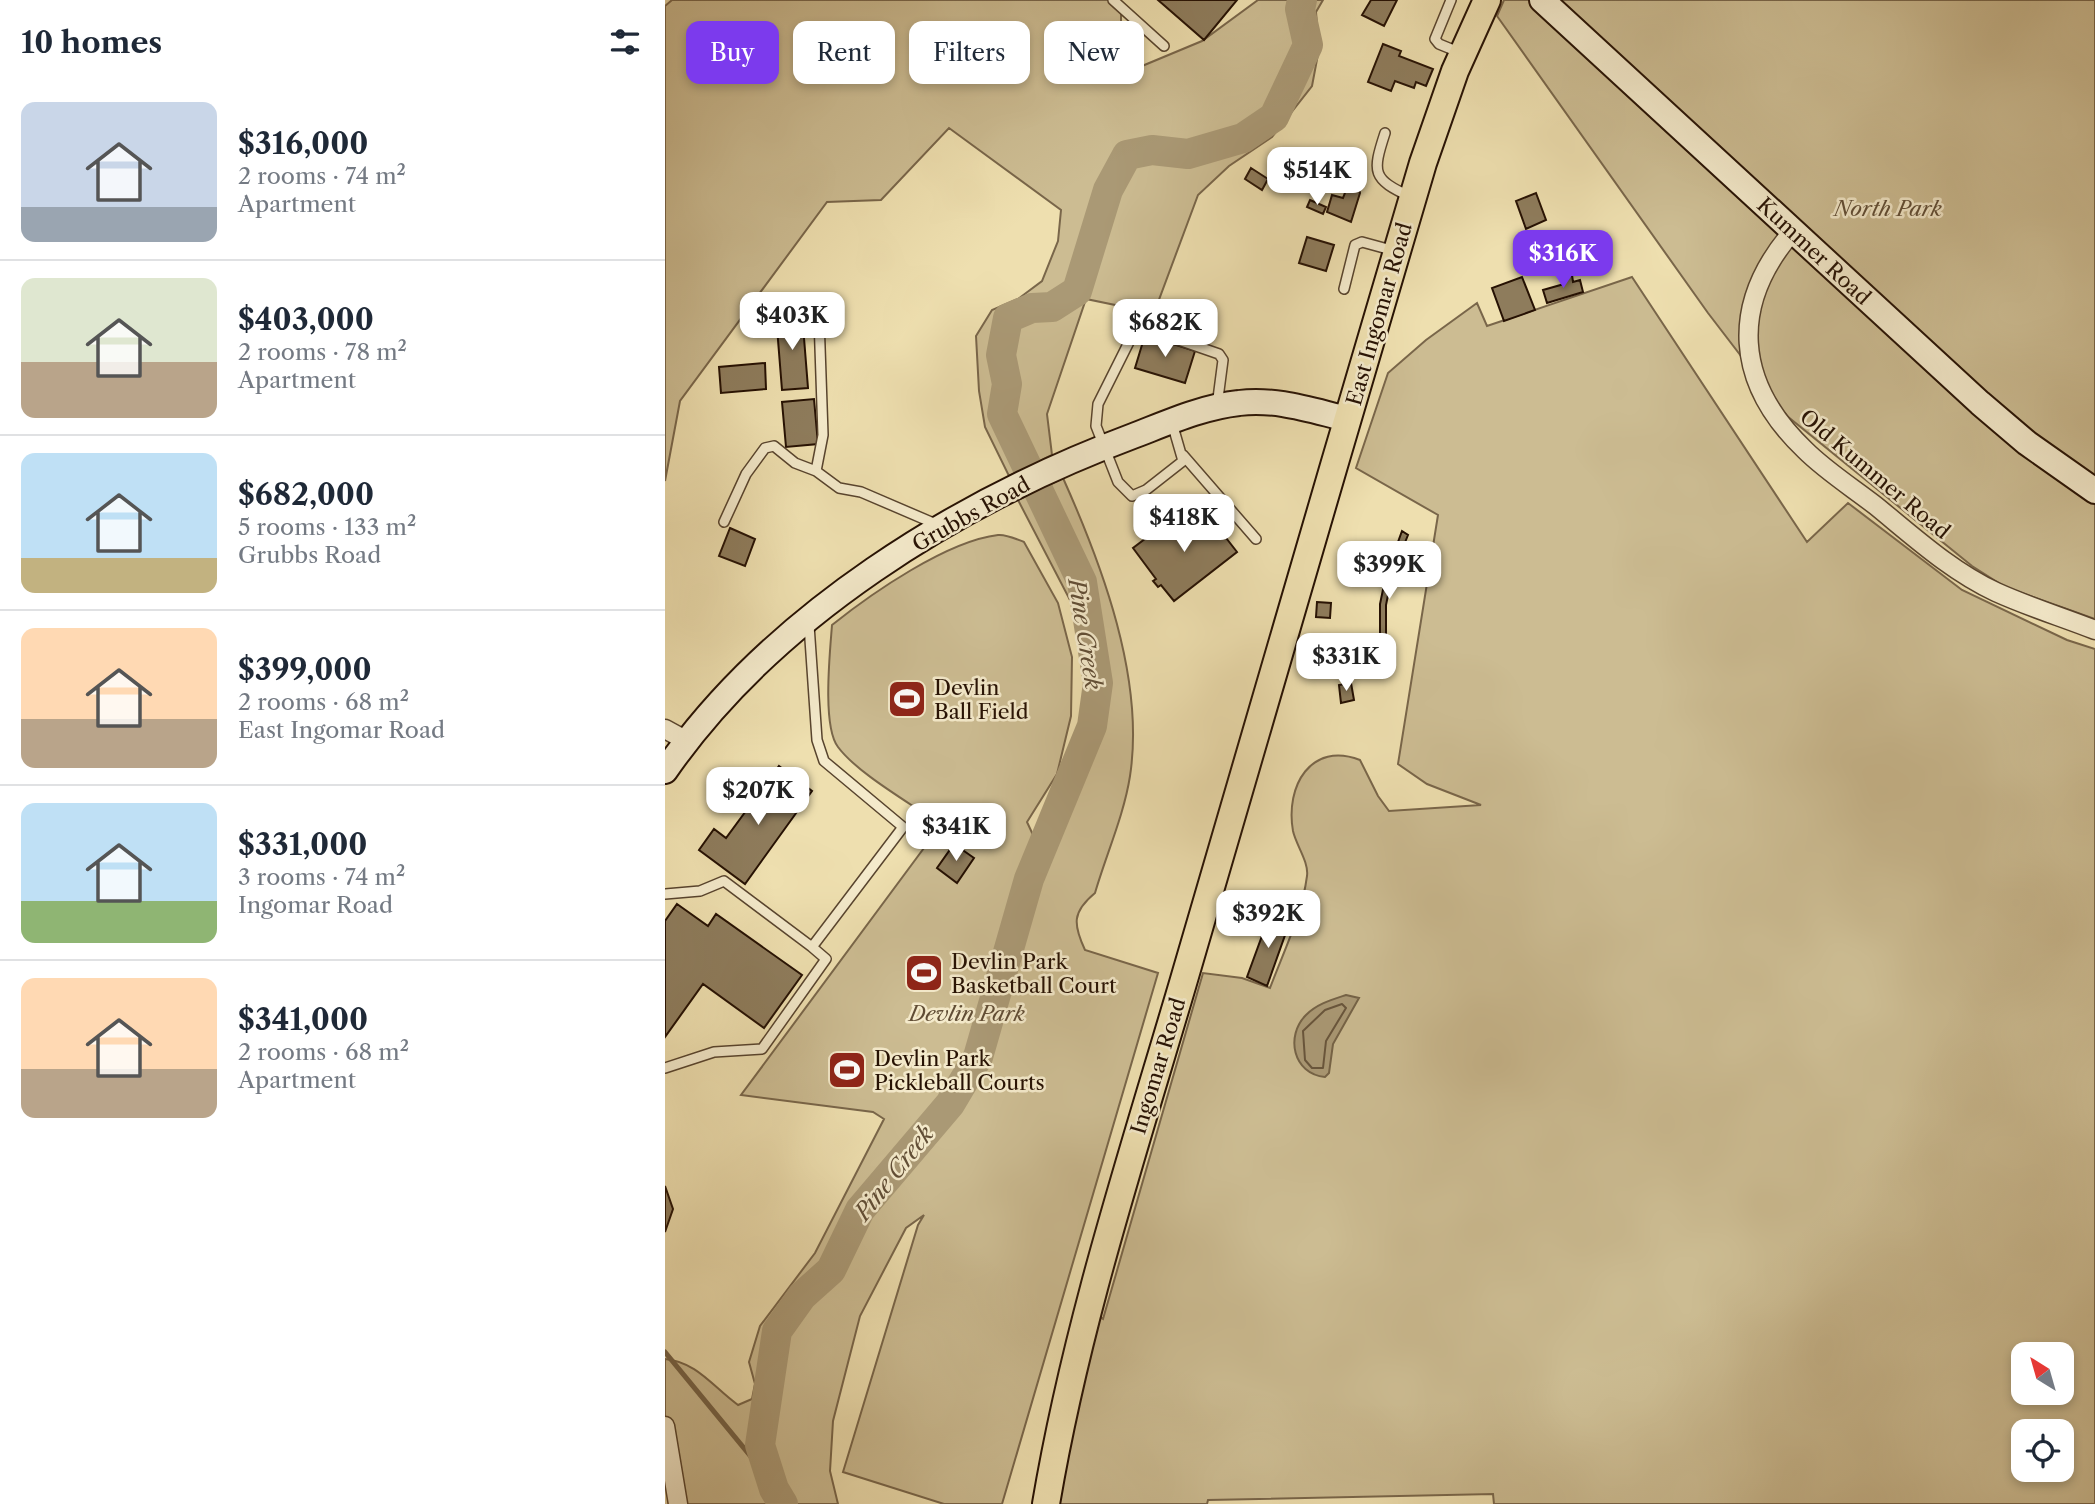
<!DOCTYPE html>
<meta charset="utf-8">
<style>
:root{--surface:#fff;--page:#f2f2f3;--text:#1f2937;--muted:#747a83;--line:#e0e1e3;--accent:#7c3aed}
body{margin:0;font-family:"Libre Caslon Text",serif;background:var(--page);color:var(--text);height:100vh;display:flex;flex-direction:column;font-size:26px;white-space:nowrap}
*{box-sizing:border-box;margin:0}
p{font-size:23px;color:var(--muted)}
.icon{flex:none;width:38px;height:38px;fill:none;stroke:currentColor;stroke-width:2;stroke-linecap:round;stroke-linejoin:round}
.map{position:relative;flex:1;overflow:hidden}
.panel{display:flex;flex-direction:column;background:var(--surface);width:665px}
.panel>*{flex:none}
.hud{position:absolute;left:21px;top:21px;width:665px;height:63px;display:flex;gap:14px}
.needle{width:46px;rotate:323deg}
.tools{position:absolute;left:1346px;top:1342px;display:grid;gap:14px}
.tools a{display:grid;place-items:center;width:63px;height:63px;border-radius:14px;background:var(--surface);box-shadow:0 4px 10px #0003;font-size:35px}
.price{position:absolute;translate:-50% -60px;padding:0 16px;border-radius:14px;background:#fff;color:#222;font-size:23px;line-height:46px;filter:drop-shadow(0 2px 4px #0008)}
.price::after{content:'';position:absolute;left:50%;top:42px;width:21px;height:16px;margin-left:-10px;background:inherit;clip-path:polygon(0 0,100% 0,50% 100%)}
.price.on{background:var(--accent);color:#fff}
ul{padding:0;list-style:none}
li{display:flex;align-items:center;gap:21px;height:175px;padding:0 21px}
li+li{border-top:2px solid var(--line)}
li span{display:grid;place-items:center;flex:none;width:196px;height:140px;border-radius:14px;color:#555}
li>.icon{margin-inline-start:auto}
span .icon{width:84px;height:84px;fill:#fffc;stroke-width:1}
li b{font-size:30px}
h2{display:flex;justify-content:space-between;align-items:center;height:84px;padding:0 21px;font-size:30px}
.tag{padding:0 24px;border-radius:14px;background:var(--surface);box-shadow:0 4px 10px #0003;font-size:24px;line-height:63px}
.tag.on{background:var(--accent);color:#fff}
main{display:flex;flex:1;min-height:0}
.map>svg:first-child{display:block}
.green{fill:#ccbc92;stroke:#79664a;stroke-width:2;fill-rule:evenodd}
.water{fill:#aa9975;stroke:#756347;stroke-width:2}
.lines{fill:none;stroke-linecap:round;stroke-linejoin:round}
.shore{stroke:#68553c;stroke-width:2}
.stream{stroke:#756347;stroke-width:5}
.river{stroke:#aa9975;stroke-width:30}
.building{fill:#8e7c5c;stroke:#261103;stroke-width:2}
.lane-casing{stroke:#58442e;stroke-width:12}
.street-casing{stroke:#58442e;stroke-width:21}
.secondary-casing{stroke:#261103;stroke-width:28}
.primary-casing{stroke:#261103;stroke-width:30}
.lane{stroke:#f4eacb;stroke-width:9}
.street{stroke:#f4eacb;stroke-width:18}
.secondary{stroke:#f4eacb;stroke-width:24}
.primary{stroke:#eedfaf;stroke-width:26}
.labels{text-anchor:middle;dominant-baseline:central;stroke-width:5;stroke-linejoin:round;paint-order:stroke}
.park-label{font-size:21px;font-style:italic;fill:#604d35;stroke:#f4eacb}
.street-label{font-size:21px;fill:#261103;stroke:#f4eacb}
.poi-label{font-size:21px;fill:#261103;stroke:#f4eacb;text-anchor:start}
.water-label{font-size:23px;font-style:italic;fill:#614e36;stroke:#f4eacb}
</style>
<main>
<section class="panel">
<h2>10 homes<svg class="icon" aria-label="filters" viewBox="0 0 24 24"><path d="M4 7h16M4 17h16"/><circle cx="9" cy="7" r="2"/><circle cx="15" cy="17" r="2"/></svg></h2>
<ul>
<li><span style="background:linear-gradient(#c9d6e8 75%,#9aa5b1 0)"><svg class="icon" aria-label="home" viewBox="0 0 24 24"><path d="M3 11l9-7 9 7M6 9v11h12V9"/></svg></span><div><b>$316,000</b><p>2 rooms · 74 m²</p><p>Apartment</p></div></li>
<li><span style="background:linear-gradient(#dfe7d0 60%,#b9a48a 0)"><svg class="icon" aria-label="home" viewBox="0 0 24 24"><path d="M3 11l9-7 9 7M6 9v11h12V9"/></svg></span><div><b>$403,000</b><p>2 rooms · 78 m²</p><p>Apartment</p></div></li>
<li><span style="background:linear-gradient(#bfe0f5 75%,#c2b280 0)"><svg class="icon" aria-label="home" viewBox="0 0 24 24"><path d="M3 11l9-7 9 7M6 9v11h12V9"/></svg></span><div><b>$682,000</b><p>5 rooms · 133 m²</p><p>Grubbs Road</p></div></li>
<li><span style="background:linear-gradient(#ffd9b3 65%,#b9a48a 0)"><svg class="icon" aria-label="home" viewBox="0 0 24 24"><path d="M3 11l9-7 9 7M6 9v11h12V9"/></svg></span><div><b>$399,000</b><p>2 rooms · 68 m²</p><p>East Ingomar Road</p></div></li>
<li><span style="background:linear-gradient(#bfe0f5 70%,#8fb573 0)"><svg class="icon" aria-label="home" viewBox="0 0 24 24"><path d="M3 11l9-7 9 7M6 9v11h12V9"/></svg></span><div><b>$331,000</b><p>3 rooms · 74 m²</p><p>Ingomar Road</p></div></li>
<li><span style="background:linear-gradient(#ffd9b3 65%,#b9a48a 0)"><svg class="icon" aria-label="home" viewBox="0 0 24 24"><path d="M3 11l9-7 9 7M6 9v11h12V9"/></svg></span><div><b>$341,000</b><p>2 rooms · 68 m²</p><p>Apartment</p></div></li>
</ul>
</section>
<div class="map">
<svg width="1430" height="1504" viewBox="0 0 1430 1504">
<rect width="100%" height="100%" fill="#eedfaf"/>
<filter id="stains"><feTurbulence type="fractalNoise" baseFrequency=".00286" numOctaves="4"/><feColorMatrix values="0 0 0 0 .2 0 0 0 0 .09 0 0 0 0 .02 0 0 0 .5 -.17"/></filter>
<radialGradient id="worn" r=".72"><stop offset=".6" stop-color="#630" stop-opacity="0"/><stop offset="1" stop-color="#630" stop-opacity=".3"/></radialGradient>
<path class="green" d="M7 0H456V28L465 71 537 41 593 0H658L651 12 654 49 647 86 607 137 564 166 533 195 489 313 421 299 382 414 387 455 344 476 320 427 314 391 311 336 327 310 353 299 377 281 393 241 396 210 284 128 216 200 162 202 15 401 0 481V6Z
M839 0H1430V619L1340 587 1307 566 1122 416 1043 313 832 16Z
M967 277 1142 542 1183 503 1297 590 1402 640 1430 649V1504H829L828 1494 543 1500 542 1504H381L422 1309 438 1319 538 973 577 978 605 988C618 953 637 915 642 876 644 862 631 845 628 831 620 786 646 741 695 760L713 796 724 811 816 805 762 784 733 764 773 515 691 468 723 373 761 340 812 303 822 326ZM1358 1354H1396V1393H1358ZM1358 1432H1396V1470H1358Z
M398 478C437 565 480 679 465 776 459 815 441 855 430 893 407 912 408 924 420 950L493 973 337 1504H279L178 1472 253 1225 259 1215 241 1228 195 1316 168 1421 165 1471 173 1504H13L0 1426V1359C32 1362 48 1387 73 1405L87 1399 90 1384 84 1362 95 1326 150 1253 219 1119 208 1112 76 1095 276 825C247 804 193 774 173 747 157 726 165 652 167 625 207 593 282 541 333 535 341 534 351 539 359 542L393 603 407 657 406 716 392 774 362 822 369 837 416 758 431 689 418 625 353 500Z"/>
<path class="water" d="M681 995 694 998 668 1044 664 1073 660 1077C628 1074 620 1036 641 1015 652 1004 666 1000 681 995Z"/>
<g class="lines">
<path class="shore" d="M677 1004 681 1008 661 1041 658 1068H647L640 1060 638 1031 660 1010Z"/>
<path class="stream" d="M0 1352 106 1481"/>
<path class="river" d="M118 1504 109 1489 95 1445 112 1331 137 1296 166 1270 195 1210 285 1104 313 1057 364 879 427 726 433 683 417 582 337 414 342 384 336 355 343 318 367 308 387 307 412 291 443 190 462 155 487 150 523 154 578 138 609 117 643 45 635 9 637 0"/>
</g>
<path class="building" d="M493 0H572L539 40Z
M706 0H732L719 26 697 15Z
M718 44 736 51 734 56 768 69 761 86 751 82 749 88 730 81 726 91 703 82Z
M586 168 603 179 597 190 580 179Z
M678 170 685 172 683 177 689 179 686 186 694 189 695 193 686 222 662 212 667 195 678 198 681 190 673 187Z
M871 193 881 220 861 229 851 201Z
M645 200 661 207 658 214 642 207Z
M642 237 669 245 661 271 634 263Z
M907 275 908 282 915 280 918 292 882 303 878 290 899 284 897 278Z
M857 277 870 310 839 321 827 288Z
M137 313 143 388 117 390 111 315Z
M480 335 530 351 520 383 470 368Z
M100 363 101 389 56 393 54 367Z
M149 399 153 444 121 447 117 402Z
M517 511 532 531 547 520 572 552 509 601 496 585 493 587 488 581 491 579 468 548Z
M65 528 90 539 80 566 54 556Z
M737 531 743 535 727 575 721 605V639L728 669 721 671 715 640V604L721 575Z
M652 602 666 603 665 618 651 617Z
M686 683 689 700 676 703 674 685Z
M114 766 147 791 80 884 34 850 49 829 61 838Z
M289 844 309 858 292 883 272 868Z
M12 904 43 926 51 914 137 975 99 1028 38 984 0 1037V921Z
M605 914 623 920 624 924 602 986 582 977Z
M0 1186 8 1209 0 1232Z"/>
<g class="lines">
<defs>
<path id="lane" d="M448 0 499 46
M786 0 770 39 774 44 796 53
M720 133C707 173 707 179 746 197
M679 289 690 245 697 242 730 251
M154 318 158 435 151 471 174 488 196 492 273 525
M507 423 518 461 481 490 467 496 453 482 431 426 433 404 469 332 476 327 554 354 558 360 552 406
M518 455 591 539
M59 522 81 474 100 448 109 446 130 463 151 471
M0 894 35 891 59 881 147 947 238 827 159 761 152 740 144 625
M0 1068 49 1052 97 1049 161 959 147 947"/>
<path id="street" d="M1128 231C1064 305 1070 383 1140 450 1161 471 1188 488 1211 506 1249 537 1286 571 1331 592 1364 607 1397 617 1430 630
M0 729 22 741
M0 1426 13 1504"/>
<path id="secondary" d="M877 0 1315 403 1362 443 1430 491
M0 771C107 616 294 501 468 436 502 423 537 407 574 403 611 398 648 411 683 419"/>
<path id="primary" d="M381 1504C411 1326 467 1156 518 983 598 710 677 436 758 163L790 71 822 0"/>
</defs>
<use href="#lane" class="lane-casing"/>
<use href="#street" class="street-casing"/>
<use href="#secondary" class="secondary-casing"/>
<use href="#primary" class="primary-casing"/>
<use href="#lane" class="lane"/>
<use href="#street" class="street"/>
<use href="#secondary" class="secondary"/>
<use href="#primary" class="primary"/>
</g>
<defs>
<symbol id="stadium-square" viewBox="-11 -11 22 22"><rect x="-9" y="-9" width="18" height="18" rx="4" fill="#8f2418" stroke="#f4eacb"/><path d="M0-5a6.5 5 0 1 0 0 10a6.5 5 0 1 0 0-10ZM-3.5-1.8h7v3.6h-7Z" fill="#fff"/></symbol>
</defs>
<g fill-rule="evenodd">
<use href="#stadium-square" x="220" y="677" width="44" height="44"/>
<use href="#stadium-square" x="237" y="951" width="44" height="44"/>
<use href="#stadium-square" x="160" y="1048" width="44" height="44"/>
</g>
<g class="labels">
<g class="park-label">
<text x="1223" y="208">North Park</text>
<text x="302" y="1013">Devlin Park</text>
</g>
<g class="street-label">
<text transform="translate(1149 251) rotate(43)">Kummer Road</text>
<text transform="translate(714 314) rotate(-74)">East Ingomar Road</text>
<text transform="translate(1210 474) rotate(40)">Old Kummer Road</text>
<text transform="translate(306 514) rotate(-29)">Grubbs Road</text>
<text transform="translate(493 1066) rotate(-73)">Ingomar Road</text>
</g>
<g class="poi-label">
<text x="269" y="687">Devlin<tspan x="269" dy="24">Ball Field</tspan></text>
<text x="286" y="961">Devlin Park<tspan x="286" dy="24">Basketball Court</tspan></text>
<text x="209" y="1058">Devlin Park<tspan x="209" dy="24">Pickleball Courts</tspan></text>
</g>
<g class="water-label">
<text transform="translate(420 634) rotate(81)">Pine Creek</text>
<text transform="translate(229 1173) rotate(-52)">Pine Creek</text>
</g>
</g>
<rect width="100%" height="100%" filter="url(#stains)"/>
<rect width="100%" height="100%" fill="url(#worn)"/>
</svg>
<div class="tools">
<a><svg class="needle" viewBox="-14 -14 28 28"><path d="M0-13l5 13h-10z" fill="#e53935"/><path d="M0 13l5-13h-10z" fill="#747a83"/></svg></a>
<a><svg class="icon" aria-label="locate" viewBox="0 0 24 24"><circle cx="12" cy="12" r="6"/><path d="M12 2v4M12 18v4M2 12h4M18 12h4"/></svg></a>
</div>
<b class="price" style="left:652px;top:207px">$514K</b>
<b class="price on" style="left:898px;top:290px">$316K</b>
<b class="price" style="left:127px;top:352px">$403K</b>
<b class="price" style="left:500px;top:359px">$682K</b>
<b class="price" style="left:519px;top:554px">$418K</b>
<b class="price" style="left:724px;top:601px">$399K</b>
<b class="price" style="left:681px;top:693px">$331K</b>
<b class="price" style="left:93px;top:827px">$207K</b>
<b class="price" style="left:291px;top:863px">$341K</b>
<b class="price" style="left:603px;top:950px">$392K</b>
<div class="hud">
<a class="tag on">Buy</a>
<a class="tag">Rent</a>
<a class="tag">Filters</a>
<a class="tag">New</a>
</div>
</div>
</main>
